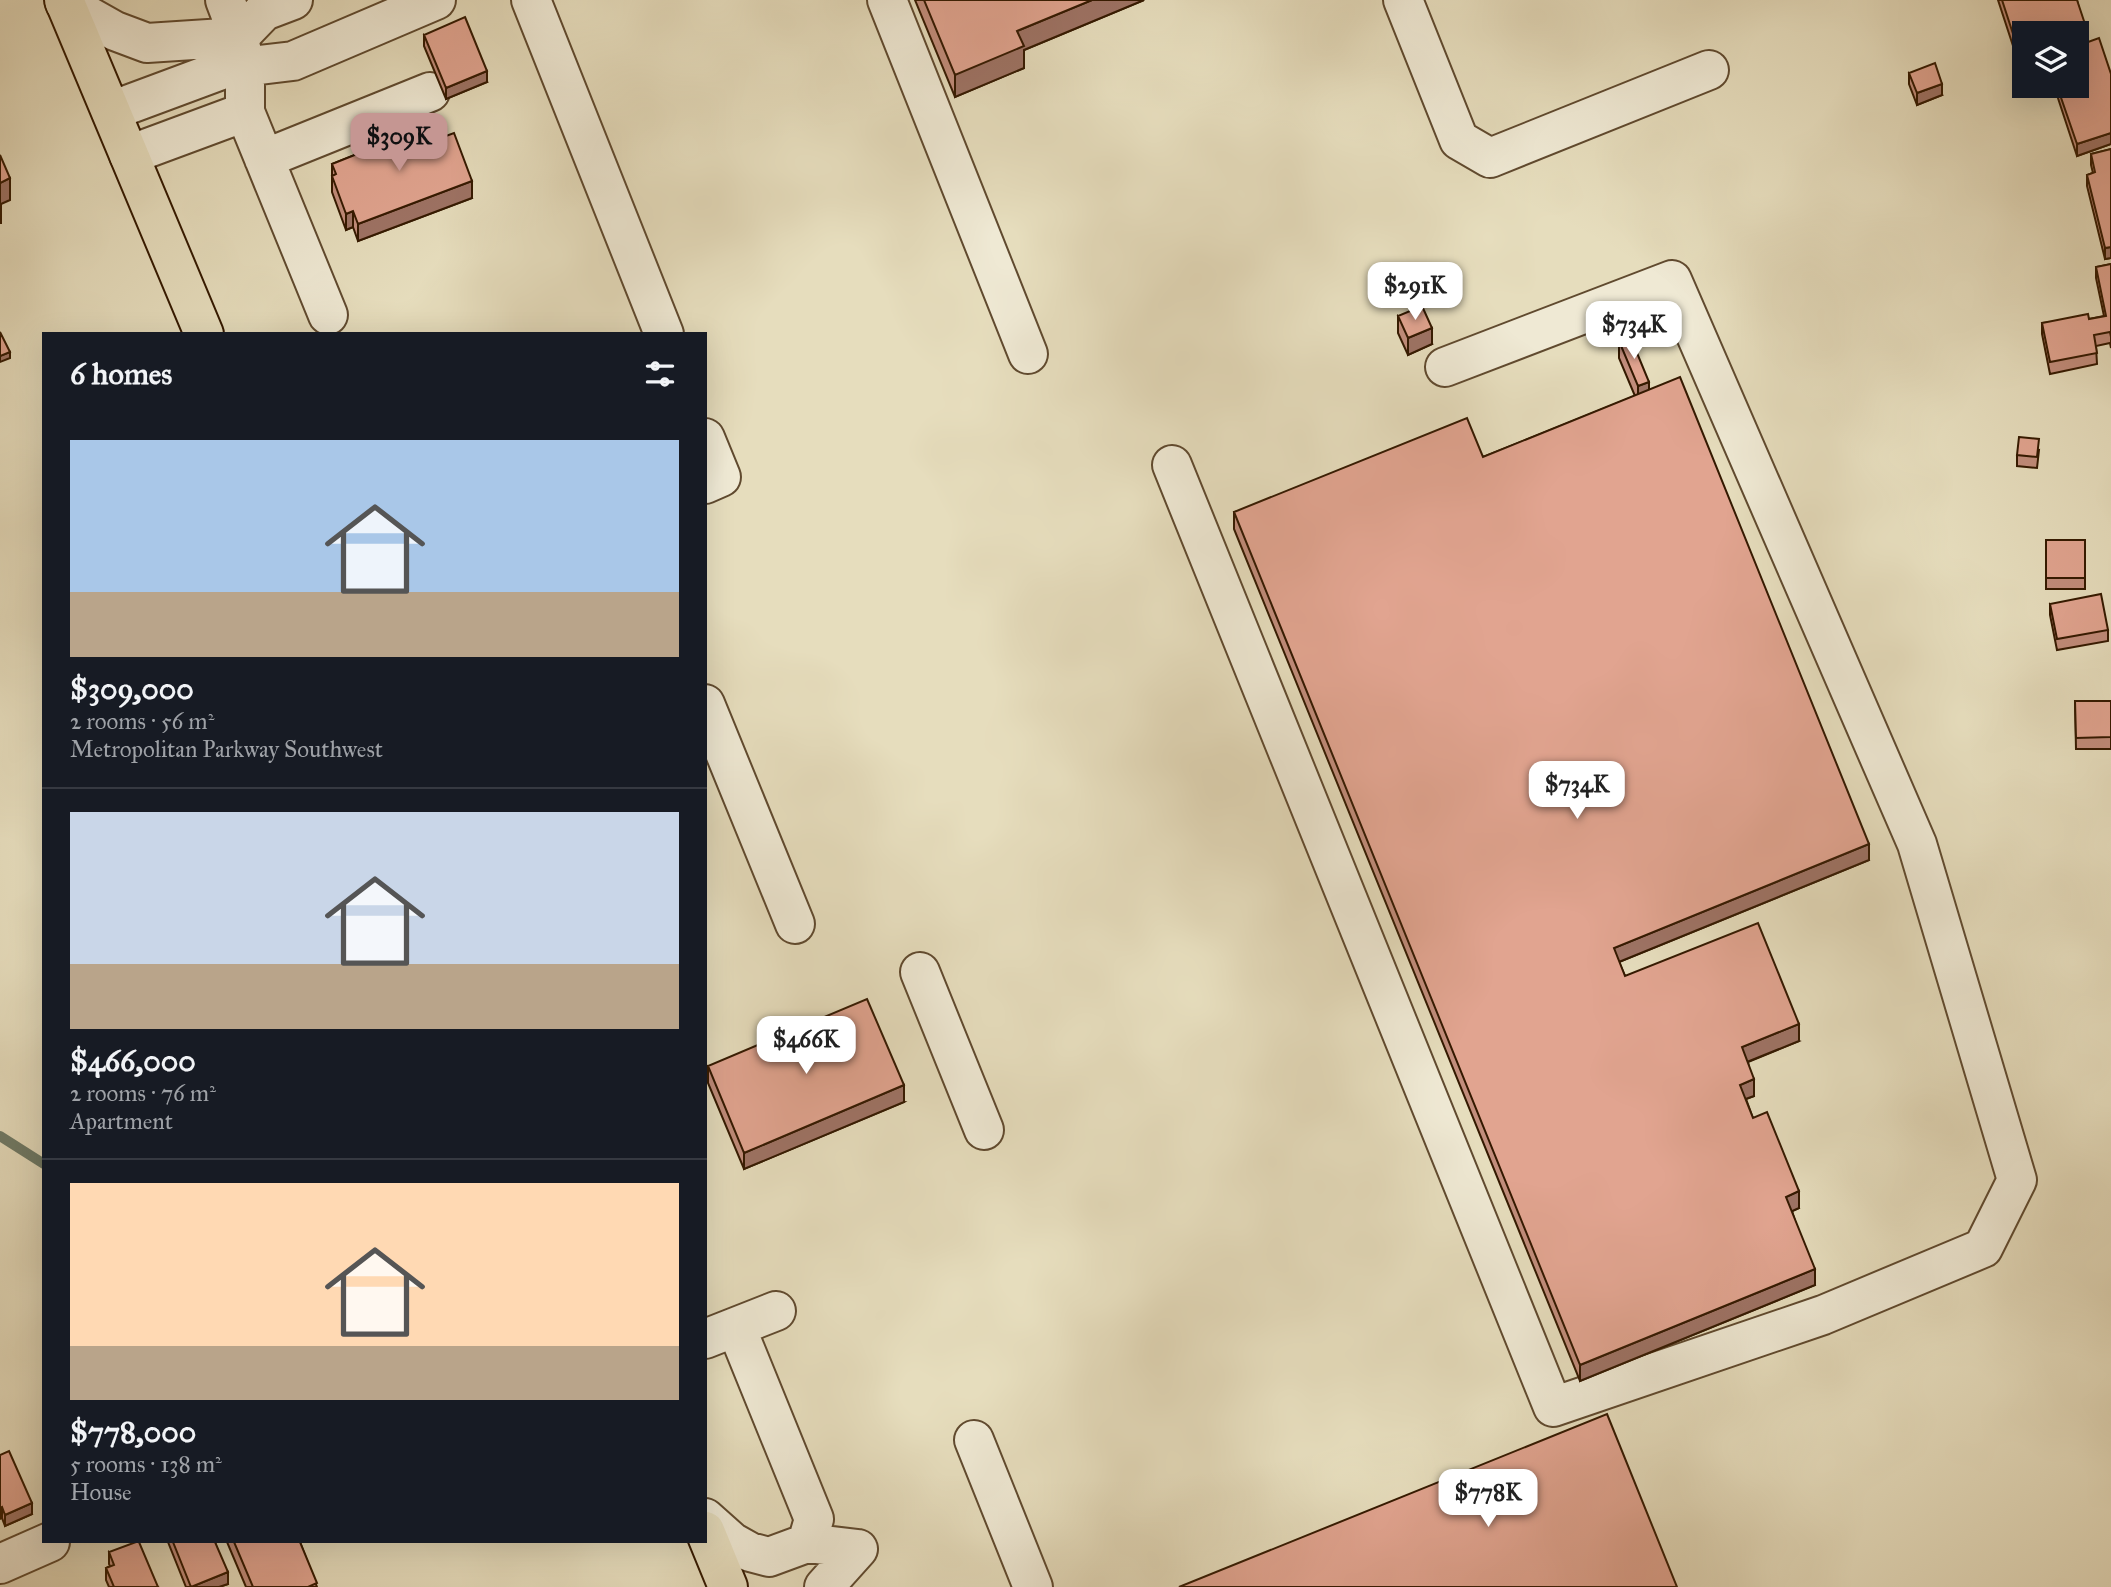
<!DOCTYPE html>
<meta charset="utf-8">
<style>
:root{--surface:#171b24;--page:#20242c;--text:#f1f3f6;--muted:#9ea1a6;--line:#363941;--accent:#c59692}
body{margin:0;font-family:"IM FELL Great Primer",serif;background:var(--page);color:var(--text);height:100vh;display:flex;flex-direction:column;font-size:26px;white-space:nowrap}
*{box-sizing:border-box;margin:0}
p{font-size:23px;color:var(--muted)}
.icon{flex:none;width:38px;height:38px;fill:none;stroke:currentColor;stroke-width:2;stroke-linecap:round;stroke-linejoin:round}
.map{position:relative;flex:1;overflow:hidden}
.panel{position:absolute;left:42px;top:332px;width:665px;height:1211px;display:flex;flex-direction:column;background:var(--surface);border-radius:0px;box-shadow:0 7px 28px #0002}
.panel>*{flex:none}
.fabs{position:absolute;left:2012px;top:21px;display:grid;gap:14px}
.fabs a{display:grid;place-items:center;width:77px;height:77px;border-radius:0px;background:var(--surface);box-shadow:0 7px 28px #0002;font-size:35px}
.price{position:absolute;translate:-50% -60px;padding:0 16px;border-radius:14px;background:#fff;color:#222;font-size:23px;line-height:46px;filter:drop-shadow(0 2px 4px #0008)}
.price::after{content:'';position:absolute;left:50%;top:42px;width:21px;height:16px;margin-left:-10px;background:inherit;clip-path:polygon(0 0,100% 0,50% 100%)}
.price.selected{background:var(--accent);color:#111}
ul{padding:0;list-style:none}
li{display:grid;align-content:center;gap:14px;height:371px;padding:0 28px}
li+li{border-top:2px solid var(--line)}
li span{display:grid;place-items:center;height:217px;border-radius:0px;color:#555}
li>.icon{margin-inline-start:auto}
span .icon{width:126px;height:126px;fill:#fffc;stroke-width:1}
li b{font-size:30px}
h2{display:flex;justify-content:space-between;align-items:center;height:84px;padding:0 28px;font-size:30px}
.map>svg:first-child{display:block}
.lines{fill:none;stroke-linecap:round;stroke-linejoin:round}
.stream{stroke:#6f7b68;stroke-width:10}
.minor-casing{stroke:#604a2f;stroke-width:42}
.major-casing{stroke:#341900;stroke-width:42}
.minor{stroke:#efe9d4;stroke-width:38}
.major{stroke:#e6ddbd;stroke-width:38}
.wall{fill:#c28d7c;stroke:#341900;stroke-width:2}
.shaded-wall{fill:#9e7365;stroke:#341900;stroke-width:2}
.building{fill:#e1a490;stroke:#341900;stroke-width:2}
</style>
<div class="map">
<svg width="2111" height="1587" viewBox="0 0 2111 1587">
<rect width="100%" height="100%" fill="#e6ddbd"/>
<filter id="stains"><feTurbulence type="fractalNoise" baseFrequency=".00286" numOctaves="4"/><feColorMatrix values="0 0 0 0 .2 0 0 0 0 .09 0 0 0 0 .02 0 0 0 .5 -.17"/></filter>
<radialGradient id="worn" r=".72"><stop offset=".6" stop-color="#630" stop-opacity="0"/><stop offset="1" stop-color="#630" stop-opacity=".3"/></radialGradient>
<g class="lines">
<path class="stream" d="M0 1136 44 1164"/>
<defs>
<path id="minor" d="M293 0 264 11 239 37 245 69V112L328 315
M531 0 664 334
M887 0 1028 354
M1403 0 1459 140 1490 158 1709 70
M65 3 115 31 147 43 239 37 225 0
M111 111 224 69 293 61 436 0
M129 155 245 112
M264 159 430 92
M705 438 721 477 705 484
M1172 465 1553 1407 1823 1315 1983 1248 2017 1180 1917 844 1672 280 1445 367
M705 704 795 924
M920 972 984 1130
M736 1327 814 1519 807 1543
M705 1339 776 1311
M974 1440 1033 1587
M705 1518 732 1542 750 1552 769 1557 807 1543 858 1549
M0 1564 50 1542
M824 1587 858 1549"/>
<path id="major" d="M64 0 204 334
M705 1531 728 1587"/>
</defs>
<use href="#minor" class="minor-casing"/>
<use href="#major" class="major-casing"/>
<use href="#minor" class="minor"/>
<use href="#major" class="major"/>
</g>
<path class="wall" d="M915 0H1144L1024 50V68L955 97Z
M1998 0H2077L2085 35 2017 58Z
M424 35 487 82 446 99 424 46Z
M1909 73 1942 95 1917 105 1909 84Z
M2111 74V144L2077 156 2054 86H2077Z
M438 139 472 198 358 241 353 227 346 230 332 192V164L357 154V143H392Z
M2111 149V258L2105 259 2087 186V175L2093 173 2091 165V154Z
M2111 264V348L2110 343 2096 346 2097 364 2050 374 2042 334V323L2089 319 2104 316 2096 278V267Z
M1398 316 1432 344 1408 355 1398 333Z
M1619 341 1649 390 1869 860 1619 962 1625 976 1799 1041 1748 1062 1754 1096 1746 1099 1753 1118 1799 1208 1792 1211 1815 1285 1580 1381 1234 529V512L1483 457 1635 396 1619 358Z
M2039 450 2037 468 2017 466V455Z
M2046 540H2085V589H2046Z
M2050 604 2108 630V641L2057 650 2050 615Z
M2075 701H2111V749H2076Z
M708 1066 904 1102 744 1169 708 1083Z
M0 1455 32 1514 5 1526 2 1518Z
M168 1542H215L228 1584 219 1587H186Z
M227 1542H300L317 1587H246Z
M109 1552 158 1587H109L106 1580V1568L110 1566 109 1564Z"/>
<path class="shaded-wall" d="M1092 0H1144L1024 50V68L955 97V75L1017 31Z
M2085 24V35L2077 38V33H2057Z
M2025 44V55L2017 58V46Z
M487 71V82L446 99V88Z
M1942 84V95L1917 105V93Z
M2111 133V144L2077 156V144Z
M10 178V200L1 204V223H0V183Z
M472 181V198L358 241V224Z
M353 211V227L346 230V214Z
M2111 247V258L2105 259V248Z
M1432 328V344L1408 355V338Z
M10 352V358L0 362V356Z
M1649 382V398L1638 403V386Z
M1869 844V860L1614 964V948Z
M1799 1024V1041L1742 1064V1047Z
M1754 1079V1096L1740 1101V1085Z
M904 1085V1102L744 1169V1153Z
M1799 1191V1208L1786 1214V1197Z
M1815 1269V1285L1580 1381V1365Z
M32 1503V1514L5 1526V1515Z
M2 1507V1518L0 1519V1508Z
M228 1572V1584L219 1587H191Z"/>
<path class="building" d="M924 0H1092L1017 31 1024 46 955 75Z
M2002 0H2077L2085 24 2057 33H2025V44L2017 46Z
M465 17 487 71 446 88 424 35Z
M2099 38 2111 74V133L2077 144 2057 86H2077V46Z
M1935 63 1942 84 1917 93 1909 73Z
M434 127 438 139 454 133 472 181 358 224 353 211 346 214 332 176 336 174 332 164 360 153 357 143 387 132 392 143Z
M2111 149V247L2105 248 2087 175 2095 172 2091 154Z
M0 155 10 178 0 183Z
M2111 264V337L2110 332 2094 335 2097 353 2050 362 2042 323 2088 314 2089 319 2106 316 2096 267Z
M1422 306 1432 328 1408 338 1398 316Z
M0 332 10 352 0 356Z
M1630 336 1649 382 1638 386 1619 341Z
M1680 377 1869 844 1614 948 1625 976 1758 923 1799 1024 1742 1047 1754 1079 1740 1085 1753 1118 1767 1112 1799 1191 1786 1197 1815 1269 1580 1365 1234 512 1467 418 1483 457Z
M2019 437 2039 439 2037 457 2017 455Z
M2046 540H2085V578H2046Z
M2101 594 2108 630 2057 639 2050 604Z
M2075 701H2111V737L2076 738Z
M867 999 904 1085 744 1153 708 1066Z
M1607 1414 1677 1587H1179Z
M9 1451 32 1503 5 1515 2 1507 0 1508V1455Z
M136 1542H139L158 1587H114L106 1568 114 1565 109 1552Z
M173 1542H215L228 1572 191 1587Z
M234 1542H300L317 1583 308 1587H253Z"/>
<rect width="100%" height="100%" filter="url(#stains)"/>
<rect width="100%" height="100%" fill="url(#worn)"/>
</svg>
<div class="fabs">
<a><svg class="icon" aria-label="layers" viewBox="0 0 24 24"><path d="M12 4l9 5-9 5-9-5zM3 14l9 5 9-5"/></svg></a>
</div>
<b class="price selected" style="left:399px;top:173px">$309K</b>
<b class="price" style="left:1415px;top:322px">$291K</b>
<b class="price" style="left:1634px;top:361px">$734K</b>
<b class="price" style="left:1577px;top:821px">$734K</b>
<b class="price" style="left:806px;top:1076px">$466K</b>
<b class="price" style="left:1488px;top:1529px">$778K</b>
<section class="panel">
<h2>6 homes<svg class="icon" aria-label="filters" viewBox="0 0 24 24"><path d="M4 7h16M4 17h16"/><circle cx="9" cy="7" r="2"/><circle cx="15" cy="17" r="2"/></svg></h2>
<ul>
<li><span style="background:linear-gradient(#a9c7e8 70%,#b9a48a 0)"><svg class="icon" aria-label="home" viewBox="0 0 24 24"><path d="M3 11l9-7 9 7M6 9v11h12V9"/></svg></span><div><b>$309,000</b><p>2 rooms · 56 m²</p><p>Metropolitan Parkway Southwest</p></div></li>
<li><span style="background:linear-gradient(#c9d6e8 70%,#b9a48a 0)"><svg class="icon" aria-label="home" viewBox="0 0 24 24"><path d="M3 11l9-7 9 7M6 9v11h12V9"/></svg></span><div><b>$466,000</b><p>2 rooms · 76 m²</p><p>Apartment</p></div></li>
<li><span style="background:linear-gradient(#ffd9b3 75%,#b9a48a 0)"><svg class="icon" aria-label="home" viewBox="0 0 24 24"><path d="M3 11l9-7 9 7M6 9v11h12V9"/></svg></span><div><b>$778,000</b><p>5 rooms · 138 m²</p><p>House</p></div></li>
</ul>
</section>
</div>
